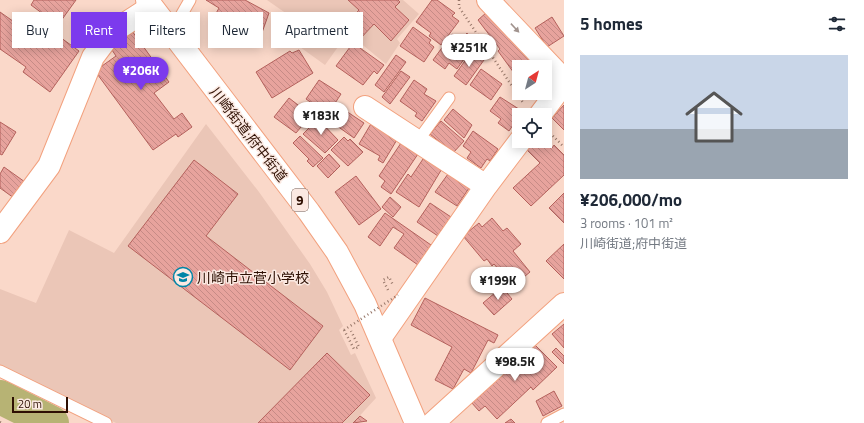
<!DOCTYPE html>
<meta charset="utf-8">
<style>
:root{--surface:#fff;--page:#f6f6f7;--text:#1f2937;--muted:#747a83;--line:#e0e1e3;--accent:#7c3aed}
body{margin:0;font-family:"Titillium Web","Noto Sans JP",sans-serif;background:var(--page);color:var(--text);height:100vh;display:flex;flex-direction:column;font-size:15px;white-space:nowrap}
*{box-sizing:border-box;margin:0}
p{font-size:13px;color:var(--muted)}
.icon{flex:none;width:22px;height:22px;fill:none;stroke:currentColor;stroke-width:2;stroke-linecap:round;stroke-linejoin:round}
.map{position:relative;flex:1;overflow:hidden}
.drawer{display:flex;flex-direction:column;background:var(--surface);width:300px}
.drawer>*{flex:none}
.hud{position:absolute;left:12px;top:12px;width:380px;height:36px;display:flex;gap:8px}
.needle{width:26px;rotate:36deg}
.buttons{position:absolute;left:512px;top:60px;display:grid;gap:8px}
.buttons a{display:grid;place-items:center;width:40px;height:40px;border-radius:0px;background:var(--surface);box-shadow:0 2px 10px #0003;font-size:20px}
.scale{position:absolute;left:12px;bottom:10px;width:56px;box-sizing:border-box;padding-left:4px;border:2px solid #2e1003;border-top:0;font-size:11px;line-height:14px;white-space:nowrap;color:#2e1003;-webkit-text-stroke:3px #fbe9e2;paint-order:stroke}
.price{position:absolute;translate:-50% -34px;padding:0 9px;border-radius:14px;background:#fff;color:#222;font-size:13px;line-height:26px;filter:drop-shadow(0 1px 2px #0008)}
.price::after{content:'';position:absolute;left:50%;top:24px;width:12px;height:9px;margin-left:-6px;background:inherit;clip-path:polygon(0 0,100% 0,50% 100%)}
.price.current{background:var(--accent);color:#fff}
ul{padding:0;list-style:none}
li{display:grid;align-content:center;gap:8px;height:212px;padding:0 16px}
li+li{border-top:1px solid var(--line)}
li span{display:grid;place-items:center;height:124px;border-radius:0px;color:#555}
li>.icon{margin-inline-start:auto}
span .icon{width:72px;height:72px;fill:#fffc;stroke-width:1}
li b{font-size:17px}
h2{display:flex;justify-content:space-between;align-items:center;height:48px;padding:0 16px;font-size:17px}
.chip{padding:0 14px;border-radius:0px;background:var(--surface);box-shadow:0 2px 10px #0003;font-size:14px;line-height:36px}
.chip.current{background:var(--accent);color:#fff}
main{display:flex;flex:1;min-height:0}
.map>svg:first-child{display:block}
.built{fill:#ebc6b7}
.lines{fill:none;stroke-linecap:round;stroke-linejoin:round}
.river{stroke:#b7b374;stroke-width:34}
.building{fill:url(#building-back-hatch);stroke:#b4615c}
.lane-casing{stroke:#f2a17e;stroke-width:13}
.street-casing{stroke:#f2a17e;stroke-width:24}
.primary-casing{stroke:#f2a17e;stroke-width:24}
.path{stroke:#967668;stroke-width:2.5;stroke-dasharray:1 3;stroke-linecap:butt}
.lane{stroke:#fff;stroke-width:11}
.street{stroke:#fff;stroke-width:22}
.primary{stroke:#fff;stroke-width:22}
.path-bridge{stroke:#967668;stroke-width:2.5;stroke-dasharray:1 3;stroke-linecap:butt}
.oneway{fill:#a1938e}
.labels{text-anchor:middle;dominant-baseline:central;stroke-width:3;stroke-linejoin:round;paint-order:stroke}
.shield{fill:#fbe9e2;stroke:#6c5146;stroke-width:1}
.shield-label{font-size:13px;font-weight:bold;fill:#2e1003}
.street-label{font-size:14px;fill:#2e1003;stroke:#fbe9e2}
.poi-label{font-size:14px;fill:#2e1003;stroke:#fbe9e2;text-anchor:start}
</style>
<main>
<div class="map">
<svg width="564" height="423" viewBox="0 0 564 423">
<defs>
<pattern id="building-back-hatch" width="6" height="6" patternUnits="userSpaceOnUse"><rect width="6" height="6" fill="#e7a39d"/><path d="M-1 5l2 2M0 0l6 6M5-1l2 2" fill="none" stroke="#c68b86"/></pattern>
</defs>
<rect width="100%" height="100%" fill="#fad8c9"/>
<path class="built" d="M267 0H403L419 14 397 39 400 43 386 64 348 33 325 65 293 42 297 21Z
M206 124 259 192 310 264 327 292 343 326 339 330 351 355 355 353 376 398 353 423H116L0 366V289L36 303 69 230 114 253Z"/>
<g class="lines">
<path class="river" d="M0 397 52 423"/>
</g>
<path class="building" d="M34 0H76L58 25 31 5Z
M206 0H245L269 13 259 41 214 17 219 8Z
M348 0H398L400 2 395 7 409 20 391 41 374 24 359 40 344 27 359 10Z
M432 0H437L455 13 452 16 459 21 441 45 429 36 431 33 416 22Z
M0 12 17 24 19 22 35 34 38 29 51 36 53 32 79 51 50 92 23 72 26 67 0 49Z
M487 12 540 67H519V80L498 51 500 49 478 20Z
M552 17 564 36 547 47 535 28Z
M413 27 431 40 429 43 434 47 424 62 400 46Z
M132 31 169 82 154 93 174 119 182 113 192 127 178 137 176 134 153 150 95 71 116 56 110 47Z
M467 33 474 45 457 69 449 63 445 69 433 60 452 34 461 40Z
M353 43 384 65 377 74 374 71 363 85 336 66Z
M299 50 313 73 272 98 256 72 290 51 292 53Z
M472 51 484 60 466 85 454 76Z
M396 55 406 62 384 92 375 85Z
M481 69 502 84 491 100 470 85Z
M401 71 410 77 390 104 382 97Z
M545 72 552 79 545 86Z
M319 80 341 94 328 114 306 99Z
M414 80 427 89 424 94 436 101 422 121 415 116 417 113 400 101Z
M529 93H537L532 98Z
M500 97 522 111 520 113 523 115H519V126L517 128 513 125 509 131 498 123 501 119 490 111Z
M289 98 311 115 296 133 274 117Z
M564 105V130L552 118Z
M340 107 364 123 354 138 330 121Z
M453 109 472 125 464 138 444 120Z
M318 119 338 140 325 153 303 134Z
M441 121 464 141 453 153 430 134Z
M0 122 16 132 2 155 0 154Z
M372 122 398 138 383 163 378 160 380 156 359 144Z
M473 131 498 149 490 161 487 159 481 168 467 158 471 152 463 146Z
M300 136 323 158 313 167 307 161 309 159 293 143Z
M344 137 348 141 350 139 363 152 348 166 331 150Z
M537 141H545L552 148 554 145 564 155V175L531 206 513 188 540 163 527 150Z
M401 143 418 154 391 194 381 187 385 181 379 176Z
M329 154 340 166 328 178 317 166Z
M425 156 443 167 419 207 396 192 408 174 411 177Z
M194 160 238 194 206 236 323 326 290 370 128 246Z
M4 167 25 182 14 198 0 188V174Z
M448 174 469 188 457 206 435 192Z
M356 176 381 209 359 225 335 192Z
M564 193V223L549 208Z
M390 197 401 207 393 217 382 207Z
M430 203 451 217 438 236 417 222Z
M385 213 431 245 418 265 394 248 404 234 393 227 380 246 368 237Z
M492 218 503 231 507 228 521 244 513 251 530 272 513 286 494 264 492 266 487 259 484 261 463 236 479 223 482 227Z
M564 244V279L546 261Z
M502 287 512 299 494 315 483 303Z
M425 298 498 335 494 343 488 340 471 373 464 369 453 389 435 380 452 347 411 325Z
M564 324V348L552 334Z
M535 345 557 367 533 390 531 387 497 419 485 406 479 411 471 402 514 361 516 363Z
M556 348 564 356V364L552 352Z
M327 353 370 395 342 423H258Z
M554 391 562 406 543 416 536 401Z
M360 416 367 421 353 423Z
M511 419 515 423H505Z"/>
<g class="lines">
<defs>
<path id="lane" d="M171 33 190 0
M417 142 449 98
M0 371 106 423
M547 423 564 414"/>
<path id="street" d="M488 0 564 80
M365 107 486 186
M540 115 564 83
M0 232 49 166 93 57 111 33 151 7
M381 337 486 186 520 141
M433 423 564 304"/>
<path id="primary" d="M147 0 309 212 337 252 365 304 416 423"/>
</defs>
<use href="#lane" class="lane-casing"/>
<use href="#street" class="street-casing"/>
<use href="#primary" class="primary-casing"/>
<path class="path" d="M459 0V7L524 104
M550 133 564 147
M388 290 383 280 389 277 393 285
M344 330 354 349 359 347 351 331
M0 422 2 423"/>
<use href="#lane" class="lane"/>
<use href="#street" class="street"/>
<use href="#primary" class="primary"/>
<path class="path-bridge" d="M344 330 398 295"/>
</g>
<defs><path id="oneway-solid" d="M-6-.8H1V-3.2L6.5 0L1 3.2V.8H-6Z"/></defs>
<use class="oneway" href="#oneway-solid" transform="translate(515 28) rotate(47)"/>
<defs>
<symbol id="school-ring" viewBox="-11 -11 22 22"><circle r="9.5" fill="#fbe9e2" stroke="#0085a7" stroke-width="1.5"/><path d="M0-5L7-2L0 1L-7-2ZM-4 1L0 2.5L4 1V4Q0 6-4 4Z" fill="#0085a7"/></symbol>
</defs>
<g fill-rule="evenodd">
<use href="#school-ring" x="172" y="266" width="22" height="22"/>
</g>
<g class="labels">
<rect class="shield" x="292" y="189" width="16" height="22" rx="3"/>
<g class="shield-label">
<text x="300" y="200">9</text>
</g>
<g class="street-label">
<text transform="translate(249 134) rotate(52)">川崎街道;府中街道</text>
</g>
<g class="poi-label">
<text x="197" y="277">川崎市立菅小学校</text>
</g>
</g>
</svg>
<div class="buttons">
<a><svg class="needle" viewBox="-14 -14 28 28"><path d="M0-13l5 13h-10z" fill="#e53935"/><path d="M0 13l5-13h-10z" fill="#747a83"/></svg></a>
<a><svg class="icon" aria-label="locate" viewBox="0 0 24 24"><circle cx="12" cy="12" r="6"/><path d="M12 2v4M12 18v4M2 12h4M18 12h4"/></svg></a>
</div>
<div class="scale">20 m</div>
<b class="price" style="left:469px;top:68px">¥251K</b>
<b class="price current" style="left:141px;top:91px">¥206K</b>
<b class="price" style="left:321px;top:136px">¥183K</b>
<b class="price" style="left:498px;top:301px">¥199K</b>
<b class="price" style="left:515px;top:382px">¥98.5K</b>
<div class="hud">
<a class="chip">Buy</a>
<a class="chip current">Rent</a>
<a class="chip">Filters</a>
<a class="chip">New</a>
<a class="chip">Apartment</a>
</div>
</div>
<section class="drawer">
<h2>5 homes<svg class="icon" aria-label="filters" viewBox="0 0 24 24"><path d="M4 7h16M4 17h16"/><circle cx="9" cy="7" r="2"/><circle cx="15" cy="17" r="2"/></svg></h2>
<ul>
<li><span style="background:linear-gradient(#c9d6e8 60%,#9aa5b1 0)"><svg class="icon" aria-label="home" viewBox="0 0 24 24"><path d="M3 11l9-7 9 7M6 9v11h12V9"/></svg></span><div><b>¥206,000/mo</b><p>3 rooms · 101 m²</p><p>川崎街道;府中街道</p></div></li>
</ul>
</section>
</main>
